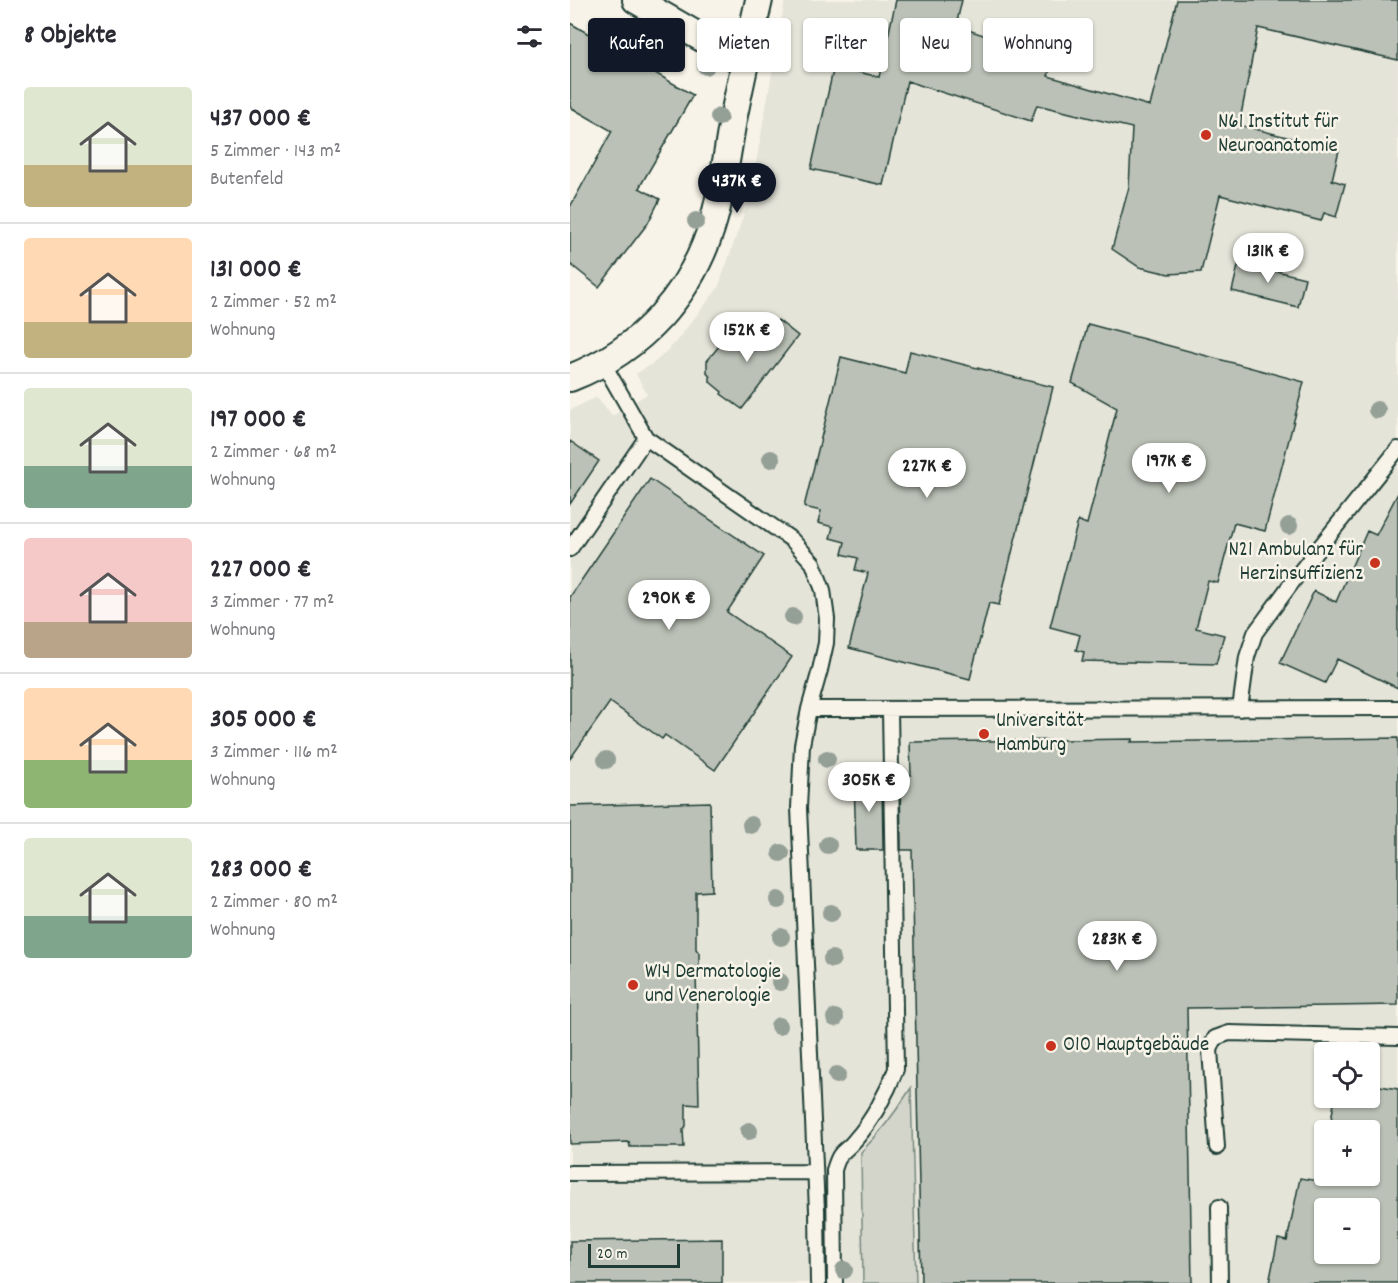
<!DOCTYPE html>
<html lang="de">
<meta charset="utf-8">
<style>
:root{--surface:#fff;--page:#f2f2f3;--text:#2b2b33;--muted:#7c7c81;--line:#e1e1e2;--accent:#111827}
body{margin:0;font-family:Dekko,sans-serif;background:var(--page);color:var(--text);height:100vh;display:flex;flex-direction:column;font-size:22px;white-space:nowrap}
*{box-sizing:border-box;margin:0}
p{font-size:20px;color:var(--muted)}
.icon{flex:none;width:33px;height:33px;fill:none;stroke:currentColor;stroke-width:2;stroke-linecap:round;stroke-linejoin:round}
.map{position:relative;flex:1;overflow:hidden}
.details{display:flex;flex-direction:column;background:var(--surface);width:570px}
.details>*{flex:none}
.guide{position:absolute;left:18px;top:18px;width:570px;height:54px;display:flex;gap:12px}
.buttons{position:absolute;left:744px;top:1042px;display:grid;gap:12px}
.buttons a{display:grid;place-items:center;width:66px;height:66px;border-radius:6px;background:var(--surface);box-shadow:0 2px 4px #0004;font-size:30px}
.scale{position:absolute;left:18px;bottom:15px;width:92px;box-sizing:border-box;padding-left:6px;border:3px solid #1f3d34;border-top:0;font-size:16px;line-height:21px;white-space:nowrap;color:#1f3d34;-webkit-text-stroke:4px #f7f3e8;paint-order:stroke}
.price{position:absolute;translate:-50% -51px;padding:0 14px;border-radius:21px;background:#fff;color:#222;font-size:20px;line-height:39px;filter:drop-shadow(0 2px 3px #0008)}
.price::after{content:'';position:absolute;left:50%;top:36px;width:18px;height:14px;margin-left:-9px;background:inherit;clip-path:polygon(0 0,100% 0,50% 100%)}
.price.selected{background:var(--accent);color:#fff}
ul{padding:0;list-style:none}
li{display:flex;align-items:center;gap:18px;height:150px;padding:0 24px}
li+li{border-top:2px solid var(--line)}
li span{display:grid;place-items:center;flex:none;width:168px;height:120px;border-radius:6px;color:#555}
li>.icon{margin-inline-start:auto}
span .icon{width:72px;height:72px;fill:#fffc;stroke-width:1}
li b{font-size:26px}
h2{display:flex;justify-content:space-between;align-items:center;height:72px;padding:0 24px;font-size:26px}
.tag{padding:0 21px;border-radius:6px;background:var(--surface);box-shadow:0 2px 4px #0004;font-size:21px;line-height:54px}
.tag.selected{background:var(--accent);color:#fff}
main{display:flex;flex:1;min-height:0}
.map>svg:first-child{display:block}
.built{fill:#e5e4d9;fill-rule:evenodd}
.green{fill:#d3d5ca;stroke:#79897f;stroke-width:1.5}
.building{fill:#bbc1b6;stroke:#1f3d34;stroke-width:1.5;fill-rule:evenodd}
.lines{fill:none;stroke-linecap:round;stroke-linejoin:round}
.lane-casing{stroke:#1f3d34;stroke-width:18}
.street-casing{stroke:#1f3d34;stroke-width:30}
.lane{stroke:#f7f3e8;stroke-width:14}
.street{stroke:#f7f3e8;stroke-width:26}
.tree{fill:#949f96}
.poi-dot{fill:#c8321e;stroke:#f7f3e8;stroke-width:2}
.labels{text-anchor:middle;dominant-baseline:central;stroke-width:5;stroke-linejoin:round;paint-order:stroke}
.poi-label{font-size:21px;fill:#1f3d34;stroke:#f7f3e8;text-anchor:start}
</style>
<main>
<section class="details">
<h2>8 Objekte<svg class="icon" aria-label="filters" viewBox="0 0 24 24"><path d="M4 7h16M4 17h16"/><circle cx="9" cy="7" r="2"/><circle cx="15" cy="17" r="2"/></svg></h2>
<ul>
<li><span style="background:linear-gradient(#dfe7d0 65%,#c2b280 0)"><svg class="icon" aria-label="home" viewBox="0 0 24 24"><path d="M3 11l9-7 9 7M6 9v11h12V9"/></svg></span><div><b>437 000 €</b><p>5 Zimmer · 143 m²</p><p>Butenfeld</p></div></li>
<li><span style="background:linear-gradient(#ffd9b3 70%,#c2b280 0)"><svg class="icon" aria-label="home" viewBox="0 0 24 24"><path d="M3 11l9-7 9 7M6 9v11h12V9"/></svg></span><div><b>131 000 €</b><p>2 Zimmer · 52 m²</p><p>Wohnung</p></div></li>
<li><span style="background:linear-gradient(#dfe7d0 65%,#7fa58c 0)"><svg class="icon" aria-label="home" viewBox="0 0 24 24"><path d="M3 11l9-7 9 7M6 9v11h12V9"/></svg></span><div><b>197 000 €</b><p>2 Zimmer · 68 m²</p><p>Wohnung</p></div></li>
<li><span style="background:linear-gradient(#f6c9c9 70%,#b9a48a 0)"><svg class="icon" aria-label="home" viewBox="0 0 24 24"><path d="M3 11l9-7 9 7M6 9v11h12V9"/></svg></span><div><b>227 000 €</b><p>3 Zimmer · 77 m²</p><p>Wohnung</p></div></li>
<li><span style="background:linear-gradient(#ffd9b3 60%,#8fb573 0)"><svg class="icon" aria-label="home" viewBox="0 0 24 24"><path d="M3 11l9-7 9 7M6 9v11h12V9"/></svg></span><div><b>305 000 €</b><p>3 Zimmer · 116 m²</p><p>Wohnung</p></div></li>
<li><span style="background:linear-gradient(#dfe7d0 65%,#7fa58c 0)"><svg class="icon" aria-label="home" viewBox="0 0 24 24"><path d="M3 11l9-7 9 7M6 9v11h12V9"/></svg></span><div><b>283 000 €</b><p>2 Zimmer · 80 m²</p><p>Wohnung</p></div></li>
</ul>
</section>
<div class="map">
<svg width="828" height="1283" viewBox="0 0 828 1283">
<rect width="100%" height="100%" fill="#f7f3e8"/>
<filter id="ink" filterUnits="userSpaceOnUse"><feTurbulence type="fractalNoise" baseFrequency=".0167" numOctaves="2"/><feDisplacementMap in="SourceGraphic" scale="12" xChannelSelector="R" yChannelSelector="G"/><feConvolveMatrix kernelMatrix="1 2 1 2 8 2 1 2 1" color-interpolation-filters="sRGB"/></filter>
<g filter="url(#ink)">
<path class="built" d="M215 0H828V1283H0V410L27 397 42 416 77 394 66 374 86 361 104 344 148 288 180 197ZM754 1053H800V1098H754ZM754 1131H800V1176H754ZM754 1209H800V1254H754Z"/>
<path class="green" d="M341 1088 346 1283H293L291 1152C310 1133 326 1112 341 1088Z"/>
<path class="building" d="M326 0H392L386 26 483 58 478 76 580 106 607 0H828V60L688 28 669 125 769 150 762 180 775 184 766 217 754 213 751 221 650 195 631 272 599 274 569 267 542 249 559 187 562 128 467 105 461 121 337 81 313 185 241 169 264 66 309 77Z
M0 23 123 95 69 188 90 199 78 223 29 287 0 264V207L42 131 0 107Z
M669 262 735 278 728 307 662 291Z
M208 320 228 336 172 409 151 394 152 392 140 382V377L137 373V361L161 331 185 350Z
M518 324 734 382 695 531 664 523 648 583 638 581 626 628 654 635 646 664 512 661 514 652 506 650 510 635 480 627 508 521 517 524 547 408 502 383Z
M340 351 483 387 429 605 419 603 400 679 279 648 298 573 285 570 288 558 272 554 275 542 260 538 263 527 248 523 251 511 234 507 271 357 335 373Z
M0 441 29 461 0 504Z
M80 479 194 556 157 612 222 657 145 770 95 735 92 739 40 702 0 759V597Z
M828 493V688L767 659 755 683 710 663 744 591 766 602 797 531 806 535Z
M828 738V1005L617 1008 622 1283H351L342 850H331L330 775H341L340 742 563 739 561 742Z
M284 776H312L313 850H286Z
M140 802 142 891 126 892V949L129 953V968L126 972 129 1105 116 1104V1126L113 1130 114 1147H60L59 1142 0 1144V806Z
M804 1085 828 1089V1283H699L708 1239 717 1241 730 1178 748 1181 754 1151V1176H800V1131H759L765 1098H802ZM754 1209H800V1254H754Z
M152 1239V1283H0V1241Z"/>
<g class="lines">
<defs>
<path id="lane" d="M33 363 76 438 222 540 243 563 253 590 257 619 256 643 250 670 239 709 232 745 229 808 247 1210 248 1283
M0 549 76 438
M239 709 828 708
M670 709 677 657 685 633 729 573 828 449
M647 1147 640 1050 645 1038 659 1033 828 1037
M0 1173 245 1172
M649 1207 650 1283
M265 1283 264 1170C271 1147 273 1155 285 1140 302 1121 317 1093 326 1069L320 710"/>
<path id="street" d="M66 0 175 63
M0 378C72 350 123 293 144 219 153 187 157 153 163 120 171 80 180 40 189 0"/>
</defs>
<use href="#lane" class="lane-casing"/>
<use href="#street" class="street-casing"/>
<use href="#lane" class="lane"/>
<use href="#street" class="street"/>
</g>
<g class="tree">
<circle cx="197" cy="42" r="9"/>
<circle cx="136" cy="66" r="9"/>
<circle cx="149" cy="117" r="9"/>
<circle cx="126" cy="221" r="9"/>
<circle cx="807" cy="410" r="9"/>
<circle cx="201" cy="459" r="9"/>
<circle cx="719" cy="526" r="9"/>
<circle cx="223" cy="617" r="9"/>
<circle cx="257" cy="759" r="9"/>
<circle cx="36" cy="760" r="9"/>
<circle cx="181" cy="825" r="9"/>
<circle cx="258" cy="845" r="9"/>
<circle cx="211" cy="853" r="9"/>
<circle cx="208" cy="900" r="9"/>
<circle cx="261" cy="913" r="9"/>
<circle cx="211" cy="937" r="9"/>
<circle cx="262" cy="959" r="9"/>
<circle cx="210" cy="982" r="9"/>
<circle cx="265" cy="1018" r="9"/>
<circle cx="209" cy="1026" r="9"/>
<circle cx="267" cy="1075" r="9"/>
<circle cx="179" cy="1131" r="9"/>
<circle cx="274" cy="1270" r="9"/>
</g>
</g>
<g class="poi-dot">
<circle cx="636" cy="135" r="6"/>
<circle cx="805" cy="563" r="6"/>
<circle cx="414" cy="734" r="6"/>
<circle cx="63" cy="985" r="6"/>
<circle cx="481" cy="1046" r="6"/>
</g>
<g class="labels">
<g class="poi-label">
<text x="648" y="123">N61 Institut für<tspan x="648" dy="24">Neuroanatomie</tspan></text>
<text x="793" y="551" text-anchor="end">N21 Ambulanz für<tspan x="793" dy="24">Herzinsuffizienz</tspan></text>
<text x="426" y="722">Universität<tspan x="426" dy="24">Hamburg</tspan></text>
<text x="75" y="973">W14 Dermatologie<tspan x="75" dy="24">und Venerologie</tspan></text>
<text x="493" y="1046">O10 Hauptgebäude</text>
</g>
</g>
</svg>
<div class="buttons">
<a><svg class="icon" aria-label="locate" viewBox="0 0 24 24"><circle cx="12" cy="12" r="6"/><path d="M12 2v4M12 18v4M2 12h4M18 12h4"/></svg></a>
<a>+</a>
<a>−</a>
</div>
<div class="scale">20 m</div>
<b class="price selected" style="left:167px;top:214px">437K €</b>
<b class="price" style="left:698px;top:284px">131K €</b>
<b class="price" style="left:177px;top:363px">152K €</b>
<b class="price" style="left:599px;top:494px">197K €</b>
<b class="price" style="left:357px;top:499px">227K €</b>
<b class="price" style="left:99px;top:631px">290K €</b>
<b class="price" style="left:299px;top:813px">305K €</b>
<b class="price" style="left:547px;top:972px">283K €</b>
<div class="guide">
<a class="tag selected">Kaufen</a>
<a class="tag">Mieten</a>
<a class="tag">Filter</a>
<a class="tag">Neu</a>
<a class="tag">Wohnung</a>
</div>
</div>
</main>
